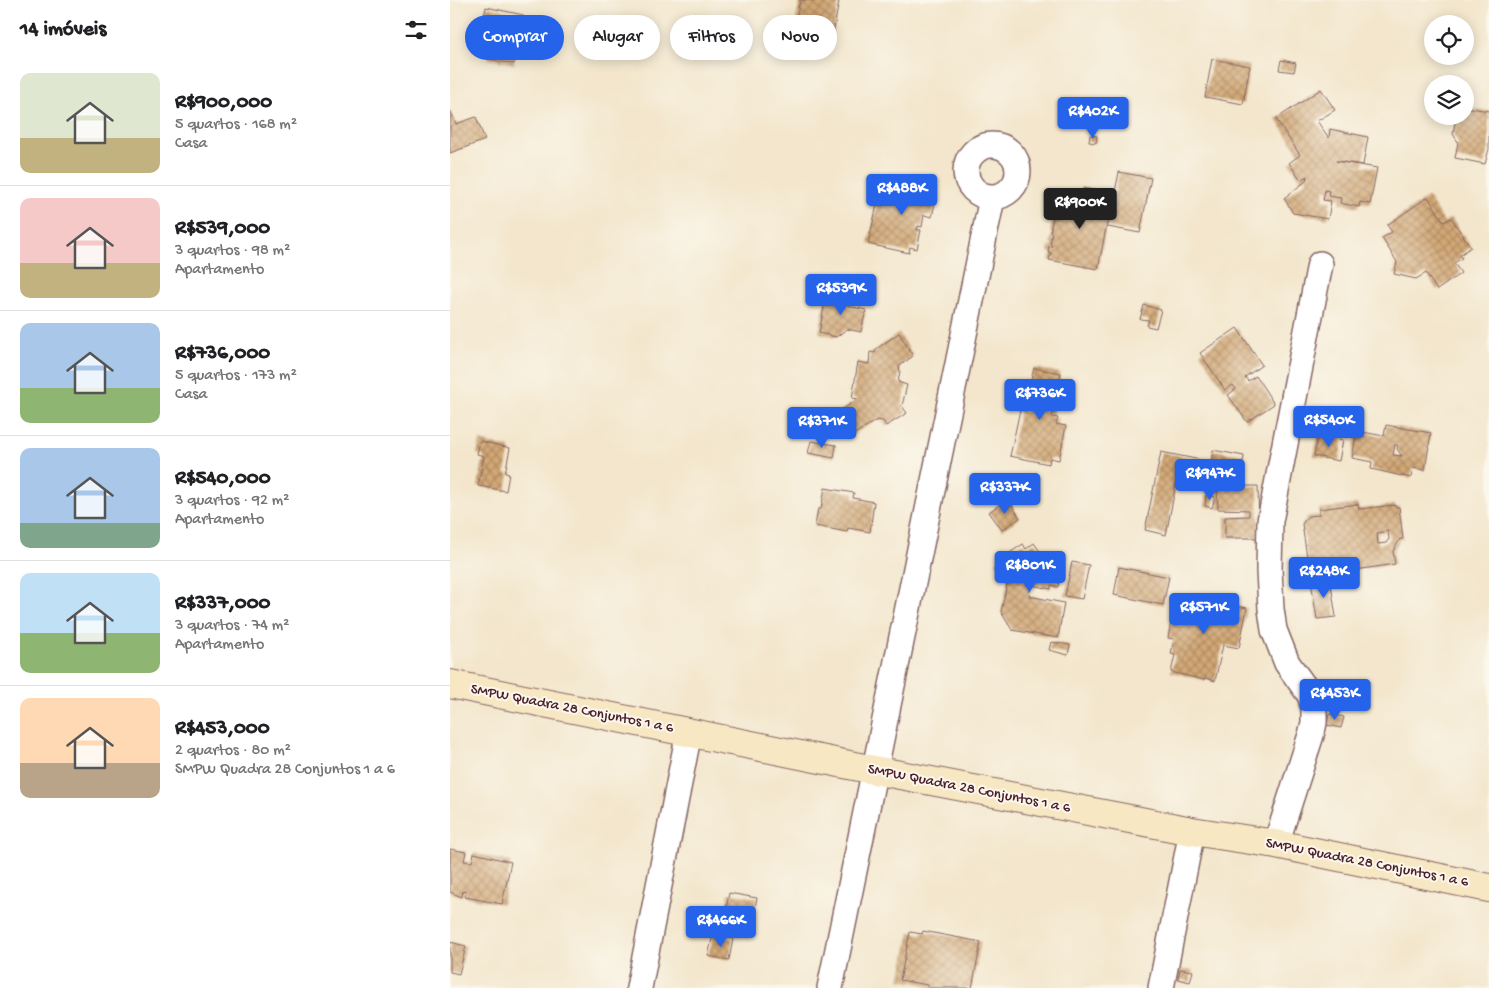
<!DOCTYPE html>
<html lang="pt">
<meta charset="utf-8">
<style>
:root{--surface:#fff;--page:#f2f2f2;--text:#202124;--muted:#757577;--line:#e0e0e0;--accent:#2563eb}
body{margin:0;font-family:"Gochi Hand",sans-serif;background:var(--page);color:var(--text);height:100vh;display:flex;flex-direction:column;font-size:19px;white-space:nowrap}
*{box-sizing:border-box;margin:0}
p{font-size:16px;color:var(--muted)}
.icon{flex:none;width:28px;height:28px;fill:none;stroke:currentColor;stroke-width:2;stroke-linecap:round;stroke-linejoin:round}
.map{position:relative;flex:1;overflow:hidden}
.drawer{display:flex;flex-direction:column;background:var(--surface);width:450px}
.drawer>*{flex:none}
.hud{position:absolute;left:15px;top:15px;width:475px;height:45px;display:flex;gap:10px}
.buttons{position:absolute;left:974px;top:15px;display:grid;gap:10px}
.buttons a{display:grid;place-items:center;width:50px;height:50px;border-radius:50%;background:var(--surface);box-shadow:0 2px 12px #0003;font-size:25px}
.price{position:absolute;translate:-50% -42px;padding:0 11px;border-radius:5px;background:var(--accent);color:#fff;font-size:16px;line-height:32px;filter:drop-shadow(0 1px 2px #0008)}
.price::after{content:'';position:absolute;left:50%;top:30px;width:15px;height:11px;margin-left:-8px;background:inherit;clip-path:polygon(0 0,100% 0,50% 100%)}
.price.current{background:#222;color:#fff}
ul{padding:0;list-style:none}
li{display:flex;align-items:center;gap:15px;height:125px;padding:0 20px}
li+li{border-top:1px solid var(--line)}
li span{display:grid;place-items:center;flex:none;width:140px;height:100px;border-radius:10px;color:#555}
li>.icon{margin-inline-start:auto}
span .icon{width:60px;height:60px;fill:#fffc;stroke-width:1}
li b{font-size:21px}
h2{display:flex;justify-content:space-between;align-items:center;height:60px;padding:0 20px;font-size:21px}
.tag{padding:0 18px;border-radius:22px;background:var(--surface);box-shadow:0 2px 12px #0003;font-size:18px;line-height:45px}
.tag.current{background:var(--accent);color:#fff}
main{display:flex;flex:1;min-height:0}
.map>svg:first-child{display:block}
.building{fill:url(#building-cross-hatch);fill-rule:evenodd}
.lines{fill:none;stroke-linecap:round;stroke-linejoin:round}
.street-casing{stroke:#856563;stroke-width:28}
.secondary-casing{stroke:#856563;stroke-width:30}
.street{stroke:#fff;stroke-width:25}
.secondary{stroke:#f7e8c3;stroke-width:28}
.labels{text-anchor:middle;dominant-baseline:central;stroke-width:4;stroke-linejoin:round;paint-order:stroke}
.street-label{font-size:15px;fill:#4a1f2b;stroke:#fbf7ec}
</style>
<main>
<section class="drawer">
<h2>14 imóveis<svg class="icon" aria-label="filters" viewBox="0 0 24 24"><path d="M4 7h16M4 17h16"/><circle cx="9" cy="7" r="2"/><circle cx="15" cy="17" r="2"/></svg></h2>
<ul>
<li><span style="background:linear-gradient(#dfe7d0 65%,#c2b280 0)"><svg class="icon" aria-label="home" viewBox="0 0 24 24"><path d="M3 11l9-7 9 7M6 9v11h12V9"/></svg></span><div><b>R$900,000</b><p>5 quartos · 168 m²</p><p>Casa</p></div></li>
<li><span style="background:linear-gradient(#f6c9c9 65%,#c2b280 0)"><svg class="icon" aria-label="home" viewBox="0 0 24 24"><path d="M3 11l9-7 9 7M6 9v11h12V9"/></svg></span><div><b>R$539,000</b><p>3 quartos · 98 m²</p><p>Apartamento</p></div></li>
<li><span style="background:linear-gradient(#a9c7e8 65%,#8fb573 0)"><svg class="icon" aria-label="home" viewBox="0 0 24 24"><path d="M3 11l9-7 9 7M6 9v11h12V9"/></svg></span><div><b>R$736,000</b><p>5 quartos · 173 m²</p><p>Casa</p></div></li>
<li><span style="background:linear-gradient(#a9c7e8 75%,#7fa58c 0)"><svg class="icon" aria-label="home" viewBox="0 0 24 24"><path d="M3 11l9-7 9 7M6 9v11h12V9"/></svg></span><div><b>R$540,000</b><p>3 quartos · 92 m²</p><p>Apartamento</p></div></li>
<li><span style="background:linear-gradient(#bfe0f5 60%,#8fb573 0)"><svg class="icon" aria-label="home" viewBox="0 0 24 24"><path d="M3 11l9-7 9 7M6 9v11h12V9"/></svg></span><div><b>R$337,000</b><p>3 quartos · 74 m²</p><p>Apartamento</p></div></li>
<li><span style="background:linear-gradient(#ffd9b3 65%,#b9a48a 0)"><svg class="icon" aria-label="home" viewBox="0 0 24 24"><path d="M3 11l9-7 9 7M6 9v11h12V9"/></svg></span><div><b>R$453,000</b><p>2 quartos · 80 m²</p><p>SMPW Quadra 28 Conjuntos 1 a 6</p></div></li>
</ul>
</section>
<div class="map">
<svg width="1039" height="988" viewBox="0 0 1039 988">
<defs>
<pattern id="building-cross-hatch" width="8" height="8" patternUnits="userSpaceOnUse" patternTransform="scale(1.25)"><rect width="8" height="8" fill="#d2a876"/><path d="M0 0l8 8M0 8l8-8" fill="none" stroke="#ac8861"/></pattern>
</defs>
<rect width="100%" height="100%" fill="#fbf7ec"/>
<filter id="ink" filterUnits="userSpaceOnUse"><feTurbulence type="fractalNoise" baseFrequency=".02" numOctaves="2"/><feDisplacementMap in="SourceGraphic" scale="10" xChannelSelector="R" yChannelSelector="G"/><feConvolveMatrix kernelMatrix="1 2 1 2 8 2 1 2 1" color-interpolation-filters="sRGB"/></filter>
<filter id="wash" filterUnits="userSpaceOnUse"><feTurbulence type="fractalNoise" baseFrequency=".0096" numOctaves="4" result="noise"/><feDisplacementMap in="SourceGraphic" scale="20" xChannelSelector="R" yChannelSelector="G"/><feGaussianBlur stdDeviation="1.12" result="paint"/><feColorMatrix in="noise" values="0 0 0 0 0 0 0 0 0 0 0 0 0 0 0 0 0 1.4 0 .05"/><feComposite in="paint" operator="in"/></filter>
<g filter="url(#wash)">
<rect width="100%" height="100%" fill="#f3e6cc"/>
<g id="blocks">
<path class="building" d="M350 0 389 1 380 51 341 44ZM377 33H381L379 43 375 42Z
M36 7 73 15 64 64 38 59 41 42 30 39Z
M762 59 800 66 793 104 755 97Z
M831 60 846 63 844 72 829 70Z
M871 89 885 110 867 121 879 138 880 129 918 137 913 165 886 161 927 168 920 204 910 202 909 207 890 203 891 198 878 196 879 191 875 190 873 200 881 201 878 219 843 213 834 198 856 181 857 176 851 180 839 163 850 155 826 119Z
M1015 107 1039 111V149L1035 164 1005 158 1008 142 1003 134 1006 116H1015Z
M0 110 6 124 26 117 35 140 0 153Z
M640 135 647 136 646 143 639 142Z
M669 172 701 178 690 233 658 227Z
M449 176 470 180 467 190 487 194 482 217 474 215 472 227 468 226 467 230H471L467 249 460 247 459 253 418 244 427 205 433 206 437 189 439 190 440 185 447 186Z
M633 188 655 192 653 206 660 208 648 269 599 260 601 253 598 252 599 246 601 247 602 245 600 244 602 233 600 232 603 217 607 218 611 198 630 202Z
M978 197 994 222 1001 218 1021 247 1010 255 1012 258 1004 263 1011 273 987 290 976 273 966 279 944 274 947 262 932 238 942 232 937 225Z
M389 291 401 294 398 306 416 310 411 332 397 329 386 337 369 333 375 302H378L379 298 387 300Z
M694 305 711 310 706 328 697 326 699 320 690 319Z
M787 328 812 365 795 377 798 381 806 376 824 404 797 422 778 395 786 389 783 385 775 390 750 353Z
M449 333 463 356 449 366 450 371 448 382 457 385 452 406 457 413 436 426 433 421 427 420 396 439 381 417 408 399 402 398 408 362 419 364 420 352 425 353 426 349Z
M584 368 611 373 602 417 608 418 606 424 616 426 609 460 600 458 599 464 560 456 570 410 575 411 580 388H579Z
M936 425 981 433 975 470 963 468 961 478 921 469 922 462 902 458 907 431 934 436ZM945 445H948L947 449 952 456 943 455Z
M868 435 893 440 889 461 864 456Z
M30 441 60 448 55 473 59 474 56 491 28 486 34 456 27 454Z
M361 441 386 445 384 458 358 453Z
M763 450 794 456 789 486H808L809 538H775V517L799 516V510L768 509 767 487 783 486 759 482V485L727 479 716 535 695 530 711 452 761 462Z
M375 488 404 493 403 498 424 502 420 532 398 528 397 532 365 526 368 509H371Z
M756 495 765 497 762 508 755 506Z
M558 499 570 518 552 530 539 512Z
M908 504 909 509 945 505V507H949L953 539H950L943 551 945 564 860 577 852 524 858 516 869 515V509ZM938 531 939 539 936 543 928 544 927 533Z
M584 543 591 553 583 559 585 561 605 564 611 573 608 587 601 585V589L581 585 579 596 614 603 608 638 562 630 551 612 558 579 546 562 573 544 576 549Z
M622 562 639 565 632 599 615 596Z
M669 567 719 577 713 605 664 595Z
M880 578 886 617 867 619 861 581Z
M735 595 758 599V597L766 599V596L774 598 777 604 797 608 789 648 773 645 765 681 755 678 754 680 721 672 725 655 721 654 724 639 718 638 723 610 731 612Z
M601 642 620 645 618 655 599 650Z
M879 714 894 717 891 728 877 725Z
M0 849 16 852 14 861 22 862 24 853 61 862 52 904 15 897 16 892 13 891 12 897 0 892Z
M279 893 307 898 299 937 272 932Z
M473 931 531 942 522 988H480L477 987V985L450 980 460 932 472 934Z
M263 935 283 939 279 960 258 956Z
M0 942 16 946 9 974 0 972Z
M730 969 743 971 740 982 728 979Z"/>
</g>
</g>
<g filter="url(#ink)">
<use href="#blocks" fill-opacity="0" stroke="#856563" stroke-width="1"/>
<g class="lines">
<defs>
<path id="street" d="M516 171a26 26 0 1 1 52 0a26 26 0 1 1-52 0Z
M826 844 861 735 864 723V708L860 695 837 663 824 630 821 609 819 570 820 521 870 264
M189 988 239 732
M380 988 542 198
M711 988 742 831"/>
<path id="secondary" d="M0 684 424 770 742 831 826 844 1039 888"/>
</defs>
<use href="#street" class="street-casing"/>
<use href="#secondary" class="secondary-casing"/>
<use href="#street" class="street"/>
<use href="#secondary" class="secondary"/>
</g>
</g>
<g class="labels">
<g class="street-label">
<text transform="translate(122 709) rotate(11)">SMPW Quadra 28 Conjuntos 1 a 6</text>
<text transform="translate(519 789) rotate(11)">SMPW Quadra 28 Conjuntos 1 a 6</text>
<text transform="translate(917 863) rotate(11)">SMPW Quadra 28 Conjuntos 1 a 6</text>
</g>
</g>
</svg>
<div class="buttons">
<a><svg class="icon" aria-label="locate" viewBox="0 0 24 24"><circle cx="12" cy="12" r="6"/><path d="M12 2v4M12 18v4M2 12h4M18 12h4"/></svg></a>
<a><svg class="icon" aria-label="layers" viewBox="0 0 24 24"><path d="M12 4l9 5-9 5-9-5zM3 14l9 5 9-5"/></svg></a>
</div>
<b class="price" style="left:643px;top:139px">R$402K</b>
<b class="price" style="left:452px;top:216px">R$488K</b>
<b class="price current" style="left:630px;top:230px">R$900K</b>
<b class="price" style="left:391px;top:316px">R$539K</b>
<b class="price" style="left:590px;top:421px">R$736K</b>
<b class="price" style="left:879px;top:448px">R$540K</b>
<b class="price" style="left:372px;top:449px">R$371K</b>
<b class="price" style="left:760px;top:501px">R$947K</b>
<b class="price" style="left:555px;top:515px">R$337K</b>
<b class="price" style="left:580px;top:593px">R$801K</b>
<b class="price" style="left:874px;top:599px">R$248K</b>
<b class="price" style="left:754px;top:635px">R$571K</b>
<b class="price" style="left:885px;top:721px">R$453K</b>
<b class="price" style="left:271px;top:948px">R$466K</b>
<div class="hud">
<a class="tag current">Comprar</a>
<a class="tag">Alugar</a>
<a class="tag">Filtros</a>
<a class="tag">Novo</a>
</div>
</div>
</main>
